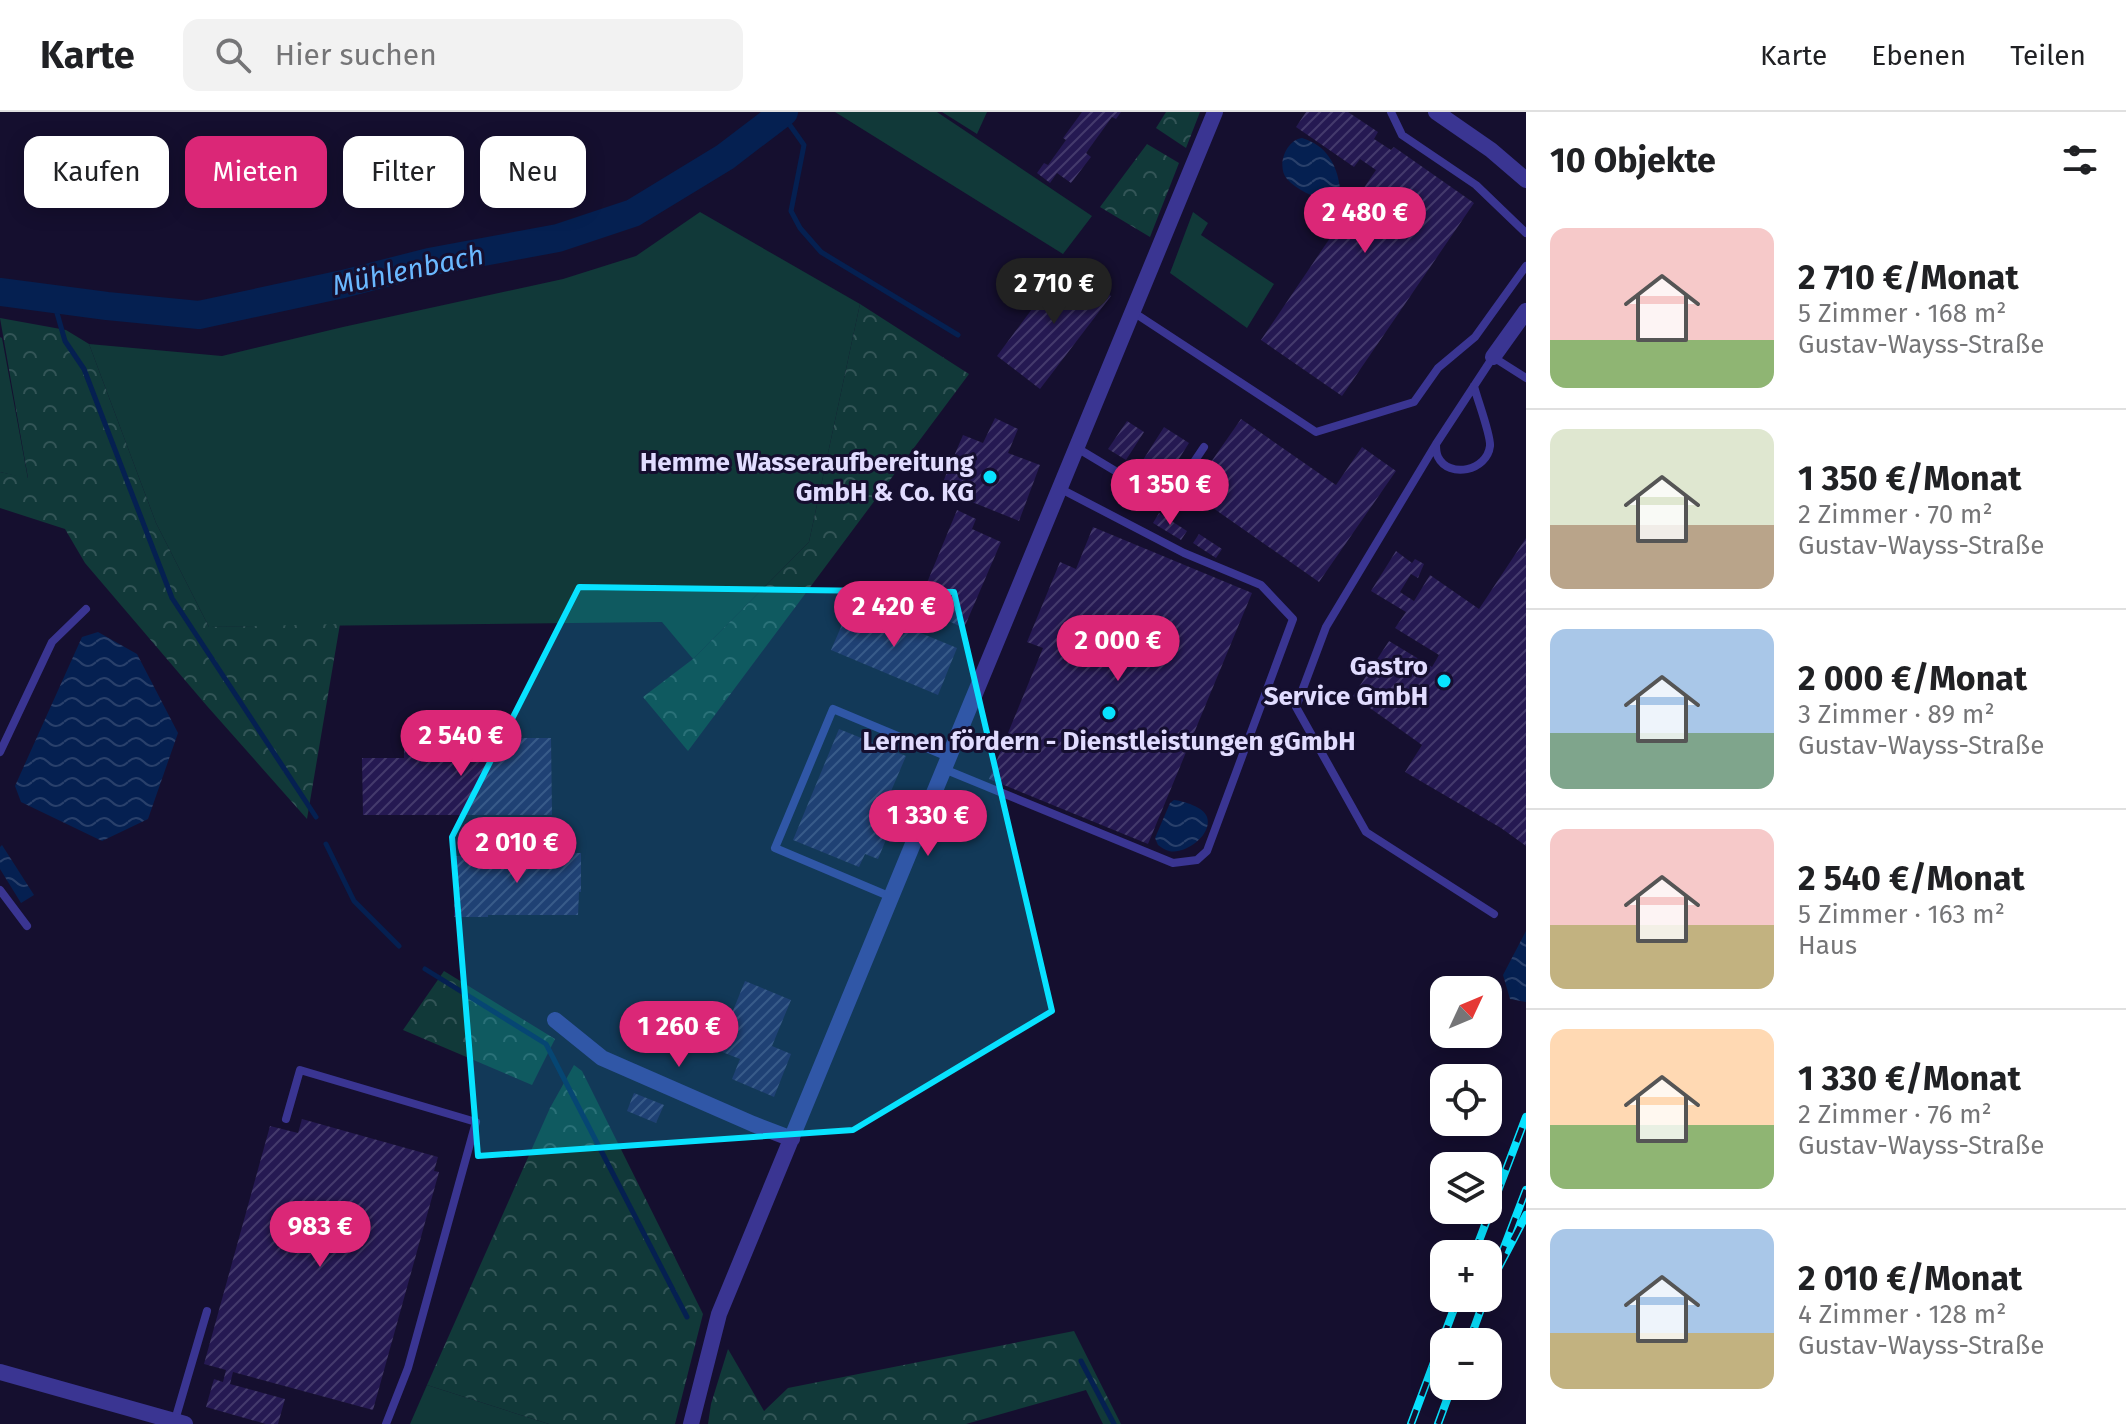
<!DOCTYPE html>
<html lang="de">
<meta charset="utf-8">
<style>
:root{--surface:#fff;--page:#f2f2f2;--text:#202124;--muted:#757577;--line:#e0e0e0;--accent:#db2777}
body{margin:0;font-family:"Fira Sans",sans-serif;background:var(--page);color:var(--text);height:100vh;display:flex;flex-direction:column;font-size:30px;white-space:nowrap}
*{box-sizing:border-box;margin:0}
p{font-size:26px;color:var(--muted)}
.icon{flex:none;width:44px;height:44px;fill:none;stroke:currentColor;stroke-width:2;stroke-linecap:round;stroke-linejoin:round}
.map{position:relative;flex:1;overflow:hidden}
.sheet{display:flex;flex-direction:column;background:var(--surface);width:600px}
.sheet>*{flex:none}
.guide{position:absolute;left:24px;top:24px;width:760px;height:72px;display:flex;gap:16px}
.needle{width:52px;rotate:46deg}
.fabs{position:absolute;left:1430px;top:864px;display:grid;gap:16px}
.fabs a{display:grid;place-items:center;width:72px;height:72px;border-radius:16px;background:var(--surface);box-shadow:0 4px 20px #0003;font-size:40px}
.price{position:absolute;translate:-50% -68px;padding:0 18px;border-radius:28px;background:var(--accent);color:#fff;font-size:26px;line-height:52px;filter:drop-shadow(0 2px 4px #0008)}
.price::after{content:'';position:absolute;left:50%;top:48px;width:24px;height:18px;margin-left:-12px;background:inherit;clip-path:polygon(0 0,100% 0,50% 100%)}
.price.current{background:#222;color:#fff}
ul{padding:0;list-style:none}
li{display:flex;align-items:center;gap:24px;height:200px;padding:0 24px}
li+li{border-top:2px solid var(--line)}
li span{display:grid;place-items:center;flex:none;width:224px;height:160px;border-radius:16px;color:#555}
li>.icon{margin-inline-start:auto}
span .icon{width:96px;height:96px;fill:#fffc;stroke-width:1}
li b{font-size:34px}
h2{display:flex;justify-content:space-between;align-items:center;height:96px;padding:0 24px;font-size:34px}
.pill{padding:0 28px;border-radius:16px;background:var(--surface);box-shadow:0 4px 20px #0003;font-size:28px;line-height:72px}
.pill.current{background:var(--accent);color:#fff}
header{display:flex;align-items:center;gap:48px;box-sizing:border-box;height:112px;padding:0 40px;background:var(--surface);border-bottom:2px solid var(--line)}
header strong{font-size:38px}
nav{display:flex;gap:44px;margin-inline-start:auto;font-size:28px}
.search{width:560px;height:72px;background:var(--page);display:flex;align-items:center;gap:20px;box-sizing:border-box;padding:0 28px;border-radius:16px;color:var(--muted);font-size:30px}
main{display:flex;flex:1;min-height:0}
.map>svg:first-child{display:block}
.grass{fill:#113939}
.forest{fill:url(#forest-crowns)}
.water{fill:url(#water-waves)}
.lines{fill:none;stroke-linecap:round;stroke-linejoin:round}
.stream{stroke:#052051;stroke-width:5}
.river{stroke:#052051;stroke-width:28}
.building{fill:url(#building-hatch)}
.lane{stroke:#3a3592;stroke-width:8}
.street{stroke:#3a3592;stroke-width:16}
.rail-casing{stroke:#08e2ff;stroke-width:8}
.rail{stroke:#150f2f;stroke-width:5;stroke-dasharray:15;stroke-linecap:butt}
.marked{fill:#08e2ff;fill-opacity:0.2;stroke:#08e2ff;stroke-width:6;stroke-linejoin:round}
.poi-dot{fill:#08e2ff;stroke:#150f2f;stroke-width:3}
.labels{text-anchor:middle;dominant-baseline:central;stroke-width:6;stroke-linejoin:round;paint-order:stroke}
.poi-label{font-size:26px;font-weight:bold;fill:#e1dcff;stroke:#150f2f;text-anchor:end}
.water-label{font-size:28px;font-style:italic;fill:#6ab8ff;stroke:#150f2f}
</style>
<header>
<strong>Karte</strong>
<div class="search"><svg class="icon" aria-label="search" viewBox="0 0 24 24"><circle cx="10" cy="10" r="6"/><path d="M15 15l6 6"/></svg>Hier suchen</div>
<nav><a>Karte</a><a>Ebenen</a><a>Teilen</a></nav>
</header>
<main>
<div class="map">
<svg width="1526" height="1312" viewBox="0 0 1526 1312">
<defs>
<pattern id="forest-crowns" width="20" height="18" patternUnits="userSpaceOnUse" patternTransform="scale(2)"><rect width="20" height="18" fill="#113939"/><path d="M2 6a3 3 0 1 1 6 0M12 15a3 3 0 1 1 6 0" fill="none" stroke="#335557"/></pattern>
<pattern id="water-waves" width="16" height="10" patternUnits="userSpaceOnUse" patternTransform="scale(2)"><rect width="16" height="10" fill="#052051"/><path d="M0 5q4-4 8 0t8 0" fill="none" stroke="#29406b"/></pattern>
<pattern id="building-hatch" width="6" height="6" patternUnits="userSpaceOnUse" patternTransform="scale(2)"><rect width="6" height="6" fill="#251952"/><path d="M-1 1l2-2M0 6l6-6M5 7l2-2" fill="none" stroke="#443a6c"/></pattern>
</defs>
<rect width="100%" height="100%" fill="#150f2f"/>
<path class="grass" d="M835 0H937L1092 104 1063 142Z
M942 0H987L977 22Z
M700 100 860 192 809 430 693 547 662 510 209 515 156 411 89 232 222 244 343 215 563 167 636 144Z
M1193 100 1208 111 1201 123 1274 172 1247 216 1170 161Z
M0 225 2 226 28 367 0 360Z
M427 1273 549 1312H410Z"/>
<path class="forest" d="M1166 0H1200L1186 36 1156 16Z
M1147 32 1179 51 1150 125 1100 95Z
M860 192 969 262 688 639 643 585 693 547 809 430Z
M0 206 66 218 89 232 156 411 209 515 340 512 307 707 207 594 85 451 65 417 0 396V360L28 366Z
M444 859 555 927 532 973 403 918Z
M574 953 582 959 703 1202 675 1312H549L427 1273 550 996Z
M1074 1219 1121 1312H1103L1086 1278 966 1312H708L711 1292 728 1237 764 1299 788 1276Z"/>
<path class="water" d="M1302 26C1326 33 1337 52 1340 76L1337 82 1326 88C1314 86 1296 77 1287 67 1276 54 1286 28 1302 26Z
M98 520 137 542 178 621 148 707 102 729 21 690 15 674 82 525Z
M1174 688C1183 689 1204 695 1207 705 1213 723 1185 743 1169 739 1165 738 1161 735 1158 733L1155 726 1170 691Z
M2 733 34 783 21 791 0 757V735Z
M1526 819V890L1510 887 1503 863Z"/>
<g class="lines">
<path class="stream" d="M782 2 804 33 791 99 800 116 821 140 958 223
M53 187 65 229 84 257 172 486 316 705
M326 732 354 789 399 834
M425 857 546 932 687 1205
M1081 1249 1114 1312"/>
<path class="river" d="M0 180 107 194 199 203 343 172 429 150 558 126 633 101 725 45 784 0"/>
</g>
<path class="building" d="M1082 0H1121L1116 7 1112 5 1086 41 1091 45 1071 71 1057 61 1050 71 1037 61 1044 51 1048 53 1066 28 1063 26Z
M1306 0H1348L1378 20 1374 27 1391 38 1394 35 1474 91 1342 284 1261 228 1376 58 1360 47 1354 55 1296 15Z
M1067 150 1111 184 1040 277 997 244Z
M995 306 1018 317 1008 341 1040 353 1019 409 940 377 963 323 983 331Z
M1241 307 1336 373 1362 335 1396 359 1319 470 1190 380Z
M1127 309 1144 320 1126 348 1108 337Z
M1164 315 1189 331 1168 364 1143 348Z
M957 398 976 407 972 417 1001 430 964 516 917 495Z
M1159 401 1187 419 1181 428 1153 411Z
M1093 415 1252 481 1148 732 989 667 1043 536 1027 530 1060 450 1076 457Z
M1199 422 1222 437 1216 446 1193 431Z
M1526 426V734L1501 716 1405 660 1422 633 1353 584 1389 529 1432 555 1439 543 1395 516 1406 500 1371 479 1396 439 1412 451 1415 447 1424 452 1418 466 1411 462 1400 480 1414 489 1430 463 1479 497Z
M851 492 957 536 938 583 831 538Z
M839 617 906 644 886 691 899 696 878 747 865 742 859 755 793 728Z
M404 626H551L552 703H363L362 646H404Z
M487 741H581V780H579L578 803H488V805H454V744H487Z
M745 869 791 888 772 934 791 942 774 985 732 967 740 947 717 938Z
M634 981 664 993 656 1011 627 999Z
M302 1007 438 1045 434 1059 439 1060 373 1298 233 1260 230 1272 285 1287 278 1312H266L206 1295 214 1267 223 1270 226 1258 204 1252 270 1014 298 1021Z"/>
<g class="lines">
<path class="lane" d="M1391 0 1402 23 1476 73 1526 121
M1133 200 1316 320 1414 290 1438 256 1475 225 1526 154
M1474 274C1477 287 1491 323 1490 334 1487 359 1449 367 1438 345 1436 341 1436 336 1436 332L1493 245 1526 266
M1436 332 1326 515 1296 595 1366 720 1494 802
M1077 336 1162 387 1171 384 1204 335
M0 640 52 530 86 497
M944 657 1173 751 1197 748 1207 739 1293 507 1261 473 1184 441 1061 377
M0 778 27 814
M891 785 775 736 833 597 948 645
M286 1007 300 958 476 1010 408 1256 386 1312
M175 1308 207 1199"/>
<path class="street" d="M1436 0 1491 38 1526 68
M1493 245 1526 199
M555 908 602 946 753 1012 792 1027
M0 1260 185 1312
M691 1312 719 1202 1215 0"/>
<defs>
<path id="rail" d="M1526 1078 1490 1172 1526 1103
M1474 1142 1526 1005
M1469 1230 1485 1186
M1411 1312 1458 1186
M1438 1312 1452 1274"/>
</defs>
<use href="#rail" class="rail-casing"/>
<use href="#rail" class="rail"/>
</g>
<path class="marked" d="M579 475 954 480 1052 899 853 1018 478 1044 452 725Z"/>
<g class="poi-dot">
<circle cx="990" cy="365" r="8"/>
<circle cx="1444" cy="569" r="8"/>
<circle cx="1109" cy="601" r="8"/>
</g>
<g class="labels">
<g class="poi-label">
<text x="974" y="350">Hemme Wasseraufbereitung<tspan x="974" dy="30">GmbH &amp; Co. KG</tspan></text>
<text x="1428" y="554">Gastro<tspan x="1428" dy="30">Service GmbH</tspan></text>
<text x="1109" y="629" text-anchor="middle">Lernen fördern - Dienstleistungen gGmbH</text>
</g>
<g class="water-label">
<text transform="translate(408 158) rotate(-12)">Mühlenbach</text>
</g>
</g>
</svg>
<div class="fabs">
<a><svg class="needle" viewBox="-14 -14 28 28"><path d="M0-13l5 13h-10z" fill="#e53935"/><path d="M0 13l5-13h-10z" fill="#757577"/></svg></a>
<a><svg class="icon" aria-label="locate" viewBox="0 0 24 24"><circle cx="12" cy="12" r="6"/><path d="M12 2v4M12 18v4M2 12h4M18 12h4"/></svg></a>
<a><svg class="icon" aria-label="layers" viewBox="0 0 24 24"><path d="M12 4l9 5-9 5-9-5zM3 14l9 5 9-5"/></svg></a>
<a>+</a>
<a>−</a>
</div>
<b class="price" style="left:1365px;top:143px">2 480 €</b>
<b class="price current" style="left:1054px;top:214px">2 710 €</b>
<b class="price" style="left:1170px;top:415px">1 350 €</b>
<b class="price" style="left:894px;top:537px">2 420 €</b>
<b class="price" style="left:1118px;top:571px">2 000 €</b>
<b class="price" style="left:461px;top:666px">2 540 €</b>
<b class="price" style="left:928px;top:746px">1 330 €</b>
<b class="price" style="left:517px;top:773px">2 010 €</b>
<b class="price" style="left:679px;top:957px">1 260 €</b>
<b class="price" style="left:320px;top:1157px">983 €</b>
<div class="guide">
<a class="pill">Kaufen</a>
<a class="pill current">Mieten</a>
<a class="pill">Filter</a>
<a class="pill">Neu</a>
</div>
</div>
<section class="sheet">
<h2>10 Objekte<svg class="icon" aria-label="filters" viewBox="0 0 24 24"><path d="M4 7h16M4 17h16"/><circle cx="9" cy="7" r="2"/><circle cx="15" cy="17" r="2"/></svg></h2>
<ul>
<li><span style="background:linear-gradient(#f6c9c9 70%,#8fb573 0)"><svg class="icon" aria-label="home" viewBox="0 0 24 24"><path d="M3 11l9-7 9 7M6 9v11h12V9"/></svg></span><div><b>2 710 €/Monat</b><p>5 Zimmer · 168 m²</p><p>Gustav-Wayss-Straße</p></div></li>
<li><span style="background:linear-gradient(#dfe7d0 60%,#b9a48a 0)"><svg class="icon" aria-label="home" viewBox="0 0 24 24"><path d="M3 11l9-7 9 7M6 9v11h12V9"/></svg></span><div><b>1 350 €/Monat</b><p>2 Zimmer · 70 m²</p><p>Gustav-Wayss-Straße</p></div></li>
<li><span style="background:linear-gradient(#a9c7e8 65%,#7fa58c 0)"><svg class="icon" aria-label="home" viewBox="0 0 24 24"><path d="M3 11l9-7 9 7M6 9v11h12V9"/></svg></span><div><b>2 000 €/Monat</b><p>3 Zimmer · 89 m²</p><p>Gustav-Wayss-Straße</p></div></li>
<li><span style="background:linear-gradient(#f6c9c9 60%,#c2b280 0)"><svg class="icon" aria-label="home" viewBox="0 0 24 24"><path d="M3 11l9-7 9 7M6 9v11h12V9"/></svg></span><div><b>2 540 €/Monat</b><p>5 Zimmer · 163 m²</p><p>Haus</p></div></li>
<li><span style="background:linear-gradient(#ffd9b3 60%,#8fb573 0)"><svg class="icon" aria-label="home" viewBox="0 0 24 24"><path d="M3 11l9-7 9 7M6 9v11h12V9"/></svg></span><div><b>1 330 €/Monat</b><p>2 Zimmer · 76 m²</p><p>Gustav-Wayss-Straße</p></div></li>
<li><span style="background:linear-gradient(#a9c7e8 65%,#c2b280 0)"><svg class="icon" aria-label="home" viewBox="0 0 24 24"><path d="M3 11l9-7 9 7M6 9v11h12V9"/></svg></span><div><b>2 010 €/Monat</b><p>4 Zimmer · 128 m²</p><p>Gustav-Wayss-Straße</p></div></li>
</ul>
</section>
</main>
